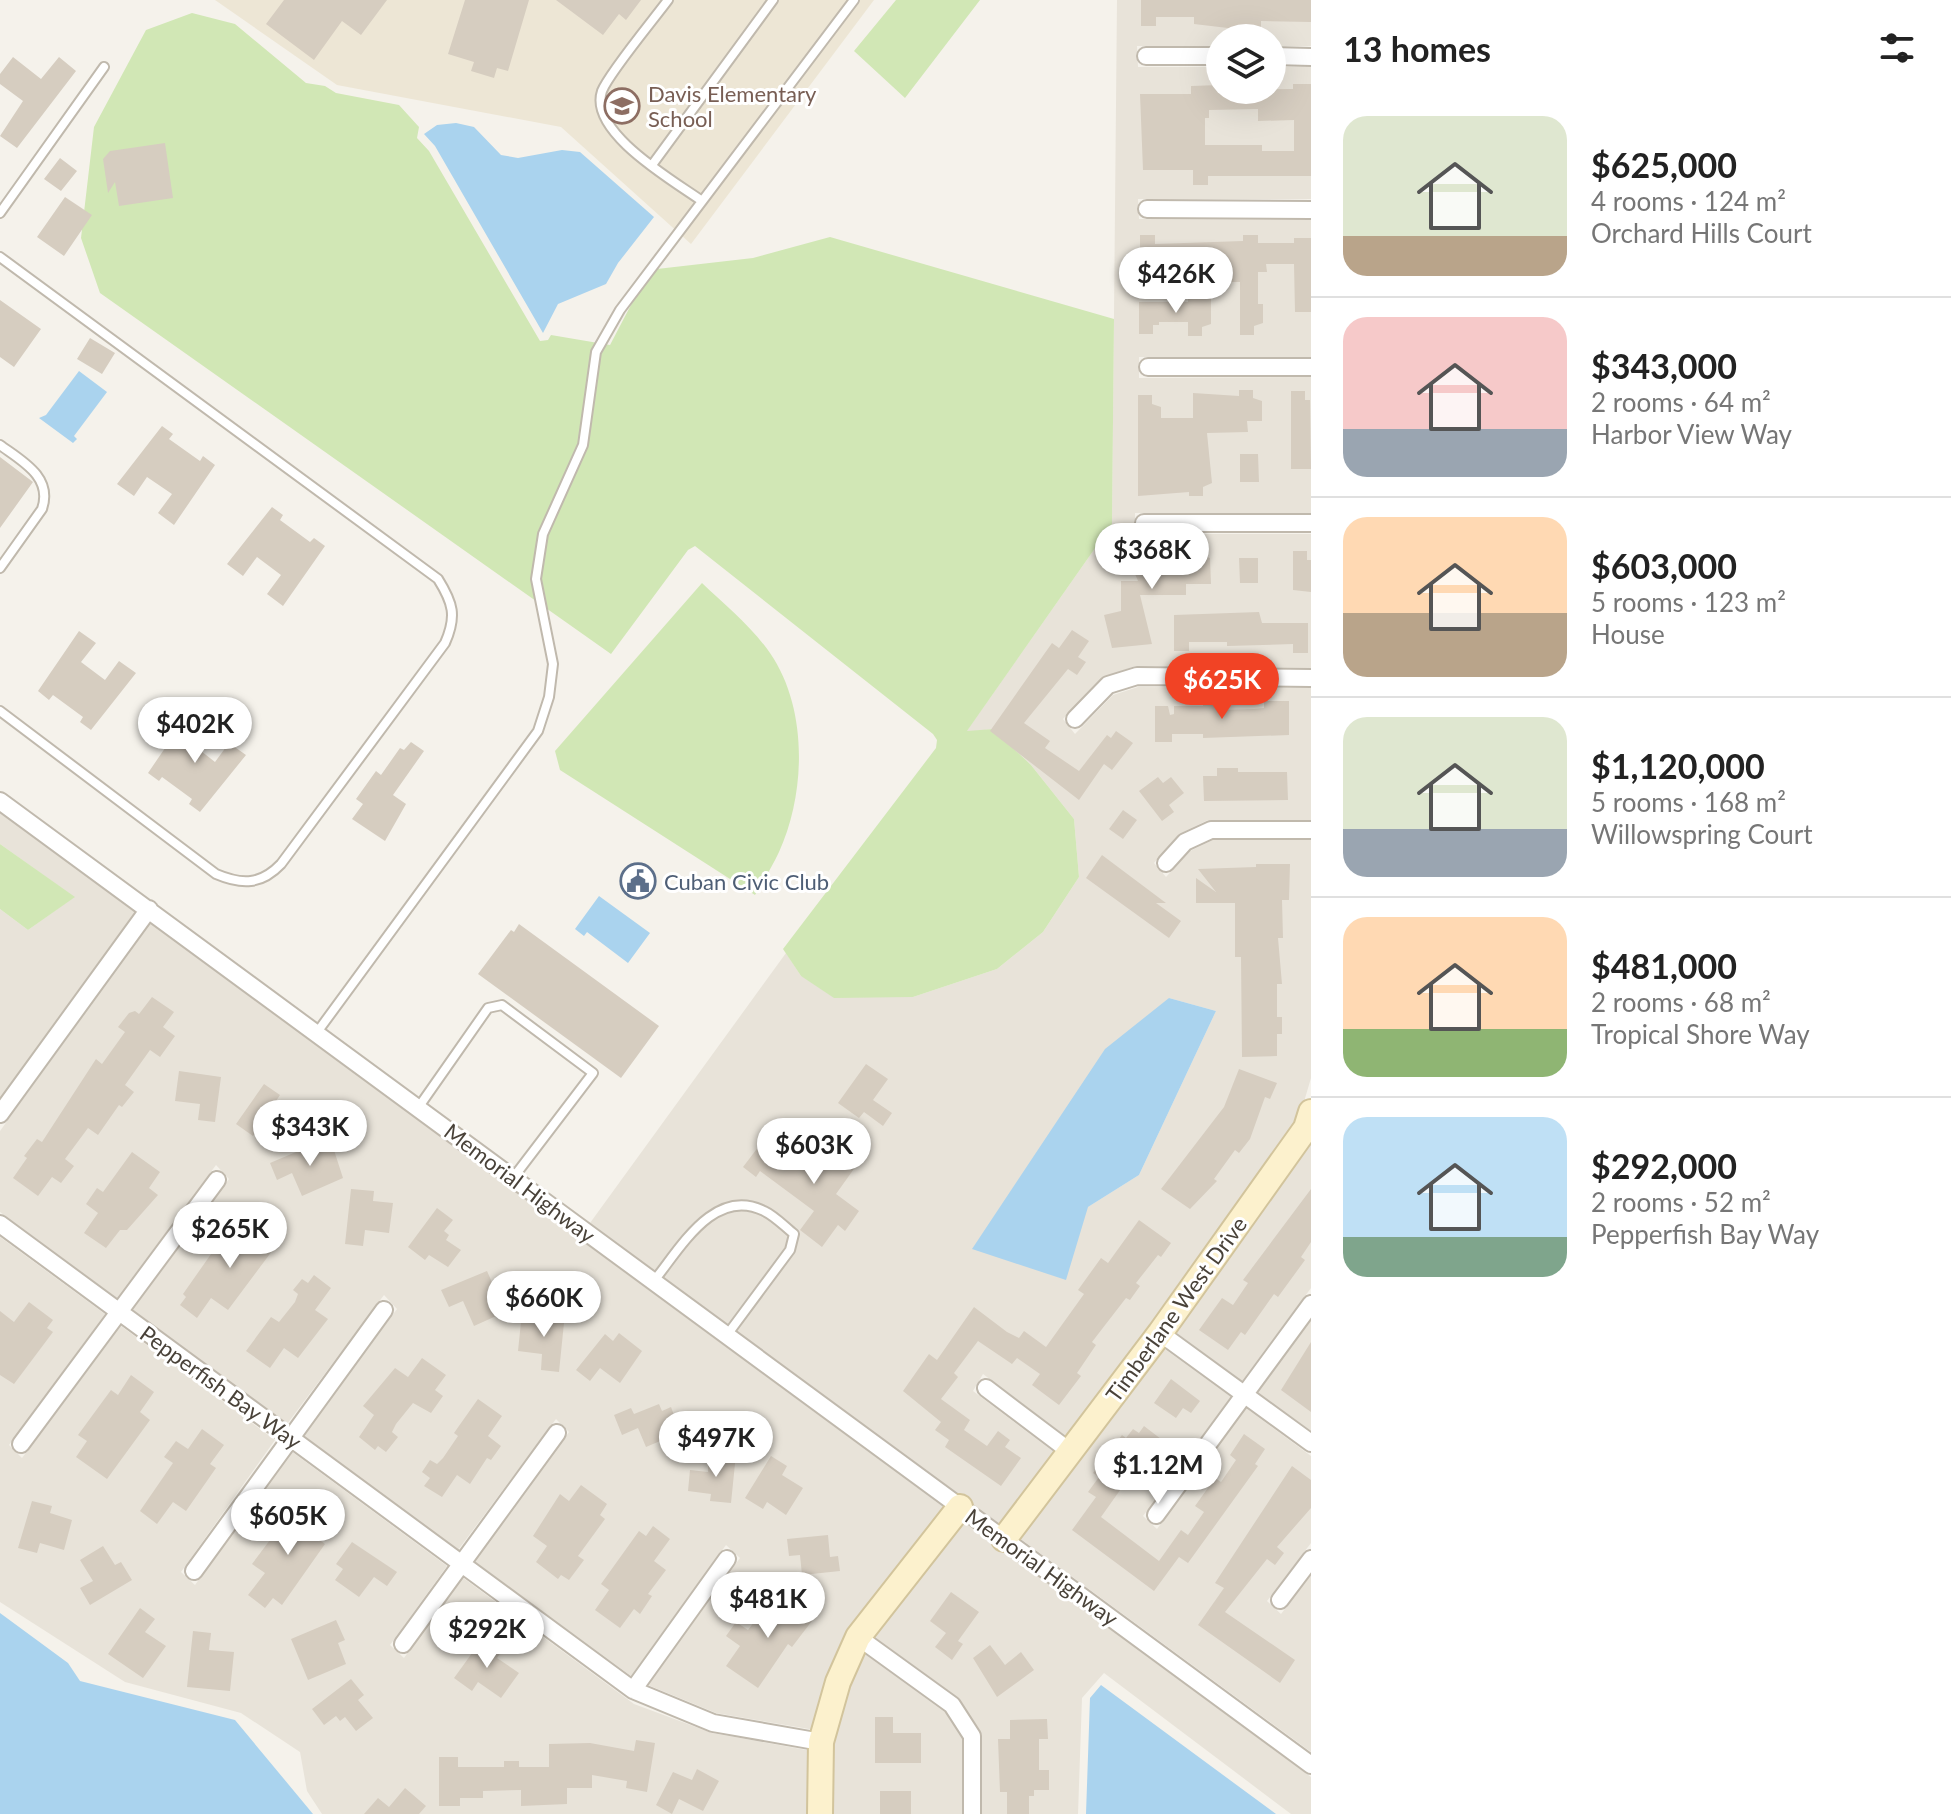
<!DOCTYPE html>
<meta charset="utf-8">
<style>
:root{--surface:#fff;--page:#f2f2f2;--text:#222;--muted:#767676;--line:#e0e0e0;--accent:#f14325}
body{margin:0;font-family:Lato,sans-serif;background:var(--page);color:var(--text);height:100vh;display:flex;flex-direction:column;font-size:30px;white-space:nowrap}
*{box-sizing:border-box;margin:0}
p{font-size:26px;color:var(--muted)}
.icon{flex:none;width:44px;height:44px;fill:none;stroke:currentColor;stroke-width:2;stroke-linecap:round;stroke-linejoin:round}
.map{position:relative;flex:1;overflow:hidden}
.panel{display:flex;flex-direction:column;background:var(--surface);width:640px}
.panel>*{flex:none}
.tools{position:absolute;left:1206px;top:24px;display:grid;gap:16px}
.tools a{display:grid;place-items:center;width:80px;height:80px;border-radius:50%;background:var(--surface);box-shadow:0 8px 32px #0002;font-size:40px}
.price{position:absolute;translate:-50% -68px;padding:0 18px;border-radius:28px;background:#fff;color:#222;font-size:26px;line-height:52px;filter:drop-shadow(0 2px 4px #0008)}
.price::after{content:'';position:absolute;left:50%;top:48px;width:24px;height:18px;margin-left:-12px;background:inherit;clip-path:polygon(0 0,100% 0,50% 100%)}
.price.selected{background:var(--accent);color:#fff}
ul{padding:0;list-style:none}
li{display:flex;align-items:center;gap:24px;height:200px;padding:0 32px}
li+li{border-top:2px solid var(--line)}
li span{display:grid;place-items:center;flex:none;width:224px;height:160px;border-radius:24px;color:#555}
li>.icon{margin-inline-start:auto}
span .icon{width:96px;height:96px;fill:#fffc;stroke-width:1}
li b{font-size:34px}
h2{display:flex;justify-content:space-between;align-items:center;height:96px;padding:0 32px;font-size:34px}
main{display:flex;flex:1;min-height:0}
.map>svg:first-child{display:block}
.residential{fill:#e8e3d9;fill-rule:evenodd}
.education{fill:#ede6d5}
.green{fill:#d1e7b5}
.water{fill:#aad3ee}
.building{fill:#d6cdc0;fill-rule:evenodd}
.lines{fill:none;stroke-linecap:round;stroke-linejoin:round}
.lane-casing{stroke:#c0b9ad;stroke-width:12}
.street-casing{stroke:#c0b9ad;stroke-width:20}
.secondary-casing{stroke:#d2c49c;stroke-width:28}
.lane{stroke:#fff;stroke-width:8}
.street{stroke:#fff;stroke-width:16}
.secondary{stroke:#fcf1cd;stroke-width:24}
.labels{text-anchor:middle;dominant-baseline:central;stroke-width:6;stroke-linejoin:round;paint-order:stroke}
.education-label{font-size:22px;fill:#785e54;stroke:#fff;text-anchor:start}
.service-label{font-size:22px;fill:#4e5e75;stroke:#fff;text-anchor:start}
.street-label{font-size:22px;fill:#494239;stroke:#fff}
</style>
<main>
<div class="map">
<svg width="1311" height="1814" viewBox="0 0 1311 1814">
<rect width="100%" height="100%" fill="#f5f2eb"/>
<path class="residential" d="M1117 0H1311V46H1272V38H1220V46H1137L1138 67H1220V90H1272V67H1311V199H1138L1139 219 1311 220V357H1139V378L1311 377V513H1135V534H1311V668L1135 666 1102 678 1063 719 1075 734 1113 695 1138 687 1311 688V820H1208L1179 834 1154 863 1166 877 1190 851 1213 840H1311V1078L1298 1122 1070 1439 983 1374 973 1391 1058 1455 1002 1526 590 1223 786 953 801 976 913 997 997 969 1043 932 1079 877 1074 819 1031 765 994 729 966 732 1112 524ZM1169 998 1216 1011 1139 1175 1088 1207Z
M0 813 135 912 0 1098V909L28 930 74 897 0 844Z
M150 923 946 1509 815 1730 716 1713 648 1685 740 1558 726 1545 631 1676 474 1561 569 1432 556 1419 458 1550 303 1435 397 1309 384 1295 287 1424 133 1310 229 1179 216 1165 117 1298 0 1212V1131Z
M1311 1137V1288L1242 1381 1174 1331Z
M0 1237 105 1314 9 1445 22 1458 121 1326 275 1440 181 1572 195 1585 291 1451 447 1566 390 1645 404 1658 462 1577 634 1704 712 1733 812 1751 811 1814H322L307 1791 300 1752 241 1713 125 1682 0 1602Z
M1311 1320V1431L1258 1392Z
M1162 1347 1231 1397 1143 1516 1157 1529 1246 1408 1311 1456V1543L1267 1601 1281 1614 1311 1575V1752L1018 1537 1075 1467Z
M962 1521 1311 1777V1814H1291L1104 1673 1082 1698 1078 1814H981L980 1730 957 1697 872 1635Z
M862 1652 946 1713 963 1740 962 1814H829L830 1744 847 1686Z"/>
<path class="education" d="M215 0H874L691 244 561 127 337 85Z"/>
<path class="green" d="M896 0H980L905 98 854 51Z
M192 13 235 24 306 83 325 86 336 93 399 105 419 127 417 138 429 151 540 341 548 340 551 335 610 345 632 303 657 269 753 258 830 237 1114 319 1112 524 967 731 993 729 1031 765 1074 819 1079 877 1043 932 997 969 913 997 834 998 801 976 783 949 936 748 937 740 933 734 695 546 688 550 611 654 100 293 81 238 94 127 146 30Z
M702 583C725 605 752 627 770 653 808 708 806 793 779 852 772 867 763 881 755 895L560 770 555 751Z
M0 844 75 897 28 930 0 909Z"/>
<path class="water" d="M456 123 474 127 501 155 518 158 562 150 580 152 654 217 618 263 606 284 558 304 543 333 435 146 424 134 437 125Z
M79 371 107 392 74 436 77 439 73 443 39 418 46 415Z
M599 896 650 933 628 963 587 932 584 936 575 929Z
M1169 998 1216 1011 1139 1175 1088 1207 1066 1280 972 1249 1105 1049Z
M0 1613 68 1663 80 1681 235 1720 313 1814H0Z
M1101 1685 1276 1814H1086L1090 1698Z"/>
<path class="building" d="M284 0H387L361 35 342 21 314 60 266 24Z
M465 0H529L508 71 497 68 494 78 471 71 474 62 448 54Z
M556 0H641L626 20 619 14 603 35Z
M1141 0H1311V22L1261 21V30H1245L1194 24V17H1156V26H1141Z
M13 57 41 79 59 57 76 71 17 148 0 136 23 101 0 84V74Z
M1293 84H1311V176H1208V185H1193V170H1143L1140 94H1191V86L1220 85V90L1293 89ZM1258 109V121L1294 120V151H1262V145H1205V118H1209V110Z
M165 143 173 198 119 206 115 182 108 193 103 159 110 151Z
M60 158 77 171 61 191 44 179Z
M65 197 92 215 64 256 37 237Z
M1140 235H1155V244L1243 241V235H1258V243H1294V238H1311V312H1295L1294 264H1266L1267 272H1258V304H1263V323L1254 326V335H1240V282H1210V269L1192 270V264L1164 265V273H1140Z
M1188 298H1211V324L1202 327V336H1188V322H1159V325H1153V334H1139V302H1188Z
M0 300 41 329 14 367 0 357Z
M90 338 115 353 102 374 77 359Z
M1239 390H1253V398L1262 401V421H1247L1248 432 1207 433 1212 483 1203 487V496H1189V492L1138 496V395H1152V404L1161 407V418H1193V393L1239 396Z
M1291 391H1305V400H1310L1311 469H1291Z
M162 426 173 434 169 439 200 461 203 456 215 465 174 525 158 513 172 494 147 477 134 496 117 484Z
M1240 454H1258L1259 482H1240Z
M0 457 33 482 0 528Z
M272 507 283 515 280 520 310 542 314 538 325 546 283 606 267 594 281 575 257 557 243 576 227 564Z
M1188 546H1202V555L1210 558 1211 584H1186V595H1140L1152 644 1112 648 1104 615 1121 611V581H1138L1124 548H1151V557H1157V561H1188Z
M1293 551H1307V560H1311V592L1293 590Z
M1239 558H1258V583H1240Z
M1259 612 1262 623H1308V653H1293V644L1227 646V642H1189V651H1174V615Z
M1072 630 1089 641 1078 657 1086 662 1077 675 1068 669 1024 723 1050 741 1045 748 1079 771 1107 735 1111 738 1116 731 1133 743 1112 770 1104 764 1079 800 990 731 1052 643 1059 648Z
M79 631 96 643 81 662 105 680 119 661 136 673 91 730 80 722 83 717 53 695 49 700 38 691Z
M1203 701H1219V710L1254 709 1264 708V701H1289V735L1203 738V734H1172V742H1155V706H1168L1170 715 1174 714V706H1203Z
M189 713 206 725 192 744 215 762 229 743 246 755 200 812 189 804 192 799 162 777 159 781 148 773Z
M411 742 424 751 393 795 406 804 385 841 352 819 363 804 356 799 376 771 381 775 400 748 404 750Z
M1217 768H1238V772H1287L1288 800 1204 801 1203 776H1217Z
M1158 777 1163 783 1171 777 1184 793 1169 805 1174 812 1162 821 1139 791Z
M1123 810 1137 820 1123 839 1109 829Z
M1102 855 1166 903H1156L1181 921 1169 938 1086 878Z
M1256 864H1290L1289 900H1282L1283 938H1278L1282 984H1277V1017H1282V1034H1277V1056L1242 1057 1241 957H1235V903H1196V878L1216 892 1198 869 1256 867Z
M519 924 659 1026 621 1078 478 974 511 930 514 932Z
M152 997 174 1012 163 1027 175 1036 160 1057 150 1050 125 1085 134 1092 122 1107 119 1105 98 1135 88 1128 65 1159 74 1166 61 1183 52 1177 38 1196 13 1178 27 1158 24 1156 37 1139 42 1142 96 1059 102 1064 125 1032 118 1027 129 1013 135 1011 139 1014Z
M866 1064 888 1079 873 1100 892 1113 883 1126 864 1112 859 1118 838 1103Z
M1239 1069 1277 1083 1270 1099 1265 1097 1250 1139 1239 1153 1235 1150 1214 1179 1217 1181 1190 1209 1161 1189 1224 1107Z
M179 1071 221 1077 215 1122 198 1120 200 1104 175 1101Z
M264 1084 280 1095 274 1104 294 1118 276 1144 258 1130 253 1136 236 1124Z
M848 1139 866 1152 836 1194 859 1211 845 1231 838 1225 822 1247 800 1230 814 1211 760 1171 756 1177 743 1167 759 1146 782 1163 792 1150 820 1170 839 1144 843 1147Z
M322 1141 324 1147 332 1144 343 1178 302 1196 292 1173 277 1180 270 1163Z
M132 1152 160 1172 149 1188 158 1195 127 1230H120L106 1248 84 1233 98 1213 86 1204 97 1188 103 1192Z
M351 1189 374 1191 373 1201 393 1203 389 1233 365 1230 363 1246 345 1244Z
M1311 1189V1242L1301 1257 1305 1260 1278 1297 1274 1294 1245 1335 1241 1332 1228 1350 1199 1330 1222 1298 1233 1305 1248 1283 1243 1280Z
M437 1208 453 1220 444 1231 449 1235 446 1240 461 1250 448 1267 429 1255 425 1260 408 1247Z
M1139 1220 1171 1243 1161 1257 1158 1255 1136 1283 1140 1286 1130 1300 1126 1298 1092 1342 1096 1345 1077 1373 1081 1376 1059 1405 1032 1385 1040 1374 1017 1358 1012 1364 978 1341 954 1373 958 1377 941 1399 970 1420 964 1430 987 1446 998 1431 1010 1440 1005 1447 1021 1458 1001 1486 945 1447 949 1440 935 1430 941 1422 903 1391 929 1354 937 1360 974 1307 1007 1332 1019 1338 1024 1331 1046 1347 1084 1294 1078 1290 1101 1258 1108 1263Z
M252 1225 263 1233 269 1225 284 1235 228 1310 211 1298 197 1318 180 1305 186 1297 183 1294 223 1237 237 1247Z
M487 1271 505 1312 474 1326 463 1301 449 1307 441 1290Z
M314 1275 331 1288 315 1310 328 1319 298 1358 284 1348 270 1368 246 1351 271 1317 279 1322 295 1302 298 1294 293 1290 302 1279 308 1283Z
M29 1302 53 1320 47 1328 53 1332 14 1384 0 1375V1311L14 1322Z
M541 1311 565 1313 559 1372 541 1370 542 1354 518 1351 521 1322 540 1324Z
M619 1333 642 1351 620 1383 600 1368 590 1381 576 1370 605 1334 613 1341Z
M1311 1342V1412L1281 1390Z
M422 1358 446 1375 435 1390 443 1396 431 1413 413 1403 396 1424 392 1432 398 1437 386 1452 378 1446 375 1450 359 1437 374 1415 363 1406 395 1368 408 1377Z
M131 1375 154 1392 140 1412 150 1420 107 1479 76 1457 87 1441 78 1435 111 1390 118 1395Z
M1171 1379 1200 1401 1191 1413 1183 1408 1176 1418 1154 1403Z
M478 1399 502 1416 488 1436 501 1446 491 1460 487 1458 470 1484 457 1475 442 1497 424 1486 430 1478 422 1472 430 1460 437 1464 443 1458 458 1436 454 1433Z
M659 1404 662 1411 671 1407 678 1426 669 1429 672 1436 646 1447 638 1428 622 1435 614 1415 631 1408 634 1414Z
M1144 1426 1161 1439 1151 1452 1158 1458 1149 1470 1136 1461 1120 1483 1123 1486 1101 1517 1159 1561 1181 1530 1188 1535 1204 1512 1195 1506 1215 1478 1221 1482 1236 1460 1230 1455 1244 1434 1265 1449 1255 1464 1258 1466 1188 1563 1179 1557 1154 1591 1072 1530 1096 1497 1088 1492 1099 1477 1093 1473 1122 1435 1126 1438 1133 1429 1139 1433Z
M202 1429 224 1445 210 1464 216 1468 186 1511 173 1502 157 1524 140 1511 173 1463 164 1457 176 1441 188 1449Z
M717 1452 736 1454 731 1503 710 1501 711 1494 688 1491 690 1470 708 1472V1466L715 1467Z
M771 1456 787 1466 782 1475 803 1488 786 1515 767 1502 763 1509 745 1498Z
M1292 1466 1311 1480V1508L1277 1547 1284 1553 1275 1565 1267 1559 1225 1612 1295 1660 1280 1683 1198 1625 1224 1588 1215 1583Z
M581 1485 607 1504 600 1515 605 1519 578 1556 584 1560 569 1580 561 1575 558 1579 536 1562 547 1546 533 1536 560 1494 569 1501Z
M32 1501 52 1506 50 1513 72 1520 64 1550 40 1543 37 1553 18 1548Z
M305 1507 329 1525 318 1539 325 1544 282 1605 273 1598 265 1608 248 1595 265 1573 252 1564 273 1536 267 1532 277 1517 291 1527Z
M653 1526 670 1539 654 1561 666 1570 648 1594 652 1596 640 1614 634 1609 620 1628 595 1610 609 1590 601 1584 639 1531 646 1536Z
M828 1535 830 1557 838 1556 840 1571 802 1575 800 1555 789 1556 787 1539Z
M352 1542 397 1572 387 1586 374 1577 359 1597 335 1580 343 1569 336 1564Z
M103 1546 115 1565 121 1562 132 1580 90 1605 80 1588 93 1581 80 1560Z
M951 1592 979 1612 958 1641 963 1644 952 1660 935 1647 946 1633 930 1621Z
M794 1596 818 1613 792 1647 788 1644 758 1688 726 1666 740 1646 726 1636 736 1622 748 1630 766 1606 779 1616Z
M140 1608 155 1619 145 1632 166 1646 143 1678 108 1654Z
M336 1620 345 1640 338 1643 346 1664 308 1680 291 1639Z
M193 1631 211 1633 209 1650 234 1652 230 1691 187 1687Z
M483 1638 501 1652 497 1658 519 1673 501 1698 478 1682 472 1691 454 1678Z
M990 1645 1005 1665 1021 1652 1034 1670 997 1697 973 1658Z
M351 1679 364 1695 358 1700 373 1718 356 1731 345 1717 340 1721 336 1716 324 1725 312 1709Z
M875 1717H893V1733H921V1763H875Z
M1047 1719 1048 1739H1039V1770H1049V1790H1034V1796H1029V1814H1007V1792H1000L998 1739H1010V1720Z
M636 1740 655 1743 647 1792 626 1788 627 1781 592 1775V1788H567V1804L521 1806V1790L483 1791V1798H460V1806H439V1757H458V1767H504V1761H519V1767H549V1744L590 1743 634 1751Z
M697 1769 719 1781 703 1811 679 1799 672 1814 656 1805 673 1772 692 1780Z
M405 1788 426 1806 419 1814H364L378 1798 389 1807Z
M880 1791H911V1814H880Z"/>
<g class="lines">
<defs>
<path id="lane" d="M668 0C654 19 609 73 602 91 588 132 674 181 702 201
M652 165 773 0
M0 213 104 67
M0 257 438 579C453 603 457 616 445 643L281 864C261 885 242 885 216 874L0 711
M0 445C22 461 53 477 42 509L0 568
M318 1031 538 731 549 697 553 664 536 579 543 534 583 445 596 352 620 310 854 0
M418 1108 488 1008 502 1005 593 1073 513 1178
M653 1282C680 1249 714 1186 764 1211 775 1216 785 1227 794 1234L790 1250 727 1335"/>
<path id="street" d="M1146 56H1220
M1272 56 1311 57
M1147 209 1311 210
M1148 367H1311
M1144 523H1311
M1075 719 1108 685 1137 676 1311 678
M0 801 1311 1765
M1166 863 1185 842 1211 830H1311
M0 1114 149 909
M0 1224 633 1690 713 1723 821 1742
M1160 1333 1311 1443
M986 1388 1072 1453
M21 1444 217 1180
M1156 1515 1311 1304
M194 1571 384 1310
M1280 1600 1311 1559
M858 1637 952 1705 972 1736V1814
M403 1644 557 1433
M633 1690 727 1559"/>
<path id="secondary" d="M1004 1539 1160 1333 1306 1128 1311 1112
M820 1814 821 1742 838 1682 858 1637 960 1507"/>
</defs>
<use href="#lane" class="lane-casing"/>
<use href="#street" class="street-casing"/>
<use href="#secondary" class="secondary-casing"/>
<use href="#lane" class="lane"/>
<use href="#street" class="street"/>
<use href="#secondary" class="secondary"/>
</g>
<defs>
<symbol id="school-ring" viewBox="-11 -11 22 22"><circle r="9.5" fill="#fff" stroke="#8d6e63" stroke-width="1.5"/><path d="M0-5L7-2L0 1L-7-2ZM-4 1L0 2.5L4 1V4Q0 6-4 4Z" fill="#8d6e63"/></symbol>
<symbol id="civic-ring" viewBox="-11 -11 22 22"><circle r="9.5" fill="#fff" stroke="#5c6f8a" stroke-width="1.5"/><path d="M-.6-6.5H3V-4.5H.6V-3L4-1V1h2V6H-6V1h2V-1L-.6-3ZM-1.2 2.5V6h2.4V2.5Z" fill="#5c6f8a"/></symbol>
</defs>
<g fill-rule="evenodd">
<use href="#school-ring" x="602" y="86" width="40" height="40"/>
<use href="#civic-ring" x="618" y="861" width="40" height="40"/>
</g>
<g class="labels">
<g class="education-label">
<text x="648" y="93">Davis Elementary<tspan x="648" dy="25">School</tspan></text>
</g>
<g class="service-label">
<text x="664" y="881">Cuban Civic Club</text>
</g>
<g class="street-label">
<text transform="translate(520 1183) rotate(37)">Memorial Highway</text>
<text transform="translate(1176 1309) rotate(-54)">Timberlane West Drive</text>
<text transform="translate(221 1387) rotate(36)">Pepperfish Bay Way</text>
<text transform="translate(1042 1567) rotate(36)">Memorial Highway</text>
</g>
</g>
</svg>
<div class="tools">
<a><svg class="icon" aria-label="layers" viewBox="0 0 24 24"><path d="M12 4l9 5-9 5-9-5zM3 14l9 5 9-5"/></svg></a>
</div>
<b class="price" style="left:1176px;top:315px">$426K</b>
<b class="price" style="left:1152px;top:591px">$368K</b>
<b class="price selected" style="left:1222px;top:721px">$625K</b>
<b class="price" style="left:195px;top:765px">$402K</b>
<b class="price" style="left:310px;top:1168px">$343K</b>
<b class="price" style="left:814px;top:1186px">$603K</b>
<b class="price" style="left:230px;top:1270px">$265K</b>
<b class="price" style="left:544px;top:1339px">$660K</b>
<b class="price" style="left:716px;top:1479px">$497K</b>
<b class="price" style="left:1158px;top:1506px">$1.12M</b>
<b class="price" style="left:288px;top:1557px">$605K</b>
<b class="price" style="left:768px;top:1640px">$481K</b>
<b class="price" style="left:487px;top:1670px">$292K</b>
</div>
<section class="panel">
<h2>13 homes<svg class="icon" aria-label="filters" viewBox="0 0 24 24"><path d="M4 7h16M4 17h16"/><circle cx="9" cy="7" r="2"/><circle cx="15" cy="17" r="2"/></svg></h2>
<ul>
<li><span style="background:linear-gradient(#dfe7d0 75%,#b9a48a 0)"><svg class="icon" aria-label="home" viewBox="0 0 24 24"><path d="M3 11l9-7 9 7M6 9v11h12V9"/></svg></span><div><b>$625,000</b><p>4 rooms · 124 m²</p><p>Orchard Hills Court</p></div></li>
<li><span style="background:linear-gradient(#f6c9c9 70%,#9aa5b1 0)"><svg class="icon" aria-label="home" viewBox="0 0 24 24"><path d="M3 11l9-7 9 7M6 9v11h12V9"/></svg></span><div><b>$343,000</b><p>2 rooms · 64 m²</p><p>Harbor View Way</p></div></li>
<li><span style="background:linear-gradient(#ffd9b3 60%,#b9a48a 0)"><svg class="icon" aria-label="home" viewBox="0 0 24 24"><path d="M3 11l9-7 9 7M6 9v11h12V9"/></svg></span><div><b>$603,000</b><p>5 rooms · 123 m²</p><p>House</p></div></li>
<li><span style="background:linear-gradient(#dfe7d0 70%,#9aa5b1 0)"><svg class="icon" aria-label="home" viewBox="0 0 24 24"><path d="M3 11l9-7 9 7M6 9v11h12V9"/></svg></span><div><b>$1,120,000</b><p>5 rooms · 168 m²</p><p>Willowspring Court</p></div></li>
<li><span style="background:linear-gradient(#ffd9b3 70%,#8fb573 0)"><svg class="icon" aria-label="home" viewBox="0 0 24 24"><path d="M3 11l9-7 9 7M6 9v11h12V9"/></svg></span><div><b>$481,000</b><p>2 rooms · 68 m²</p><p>Tropical Shore Way</p></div></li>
<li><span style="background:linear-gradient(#bfe0f5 75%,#7fa58c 0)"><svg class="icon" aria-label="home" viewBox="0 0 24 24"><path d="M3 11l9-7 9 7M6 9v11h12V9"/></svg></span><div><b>$292,000</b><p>2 rooms · 52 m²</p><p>Pepperfish Bay Way</p></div></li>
</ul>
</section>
</main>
